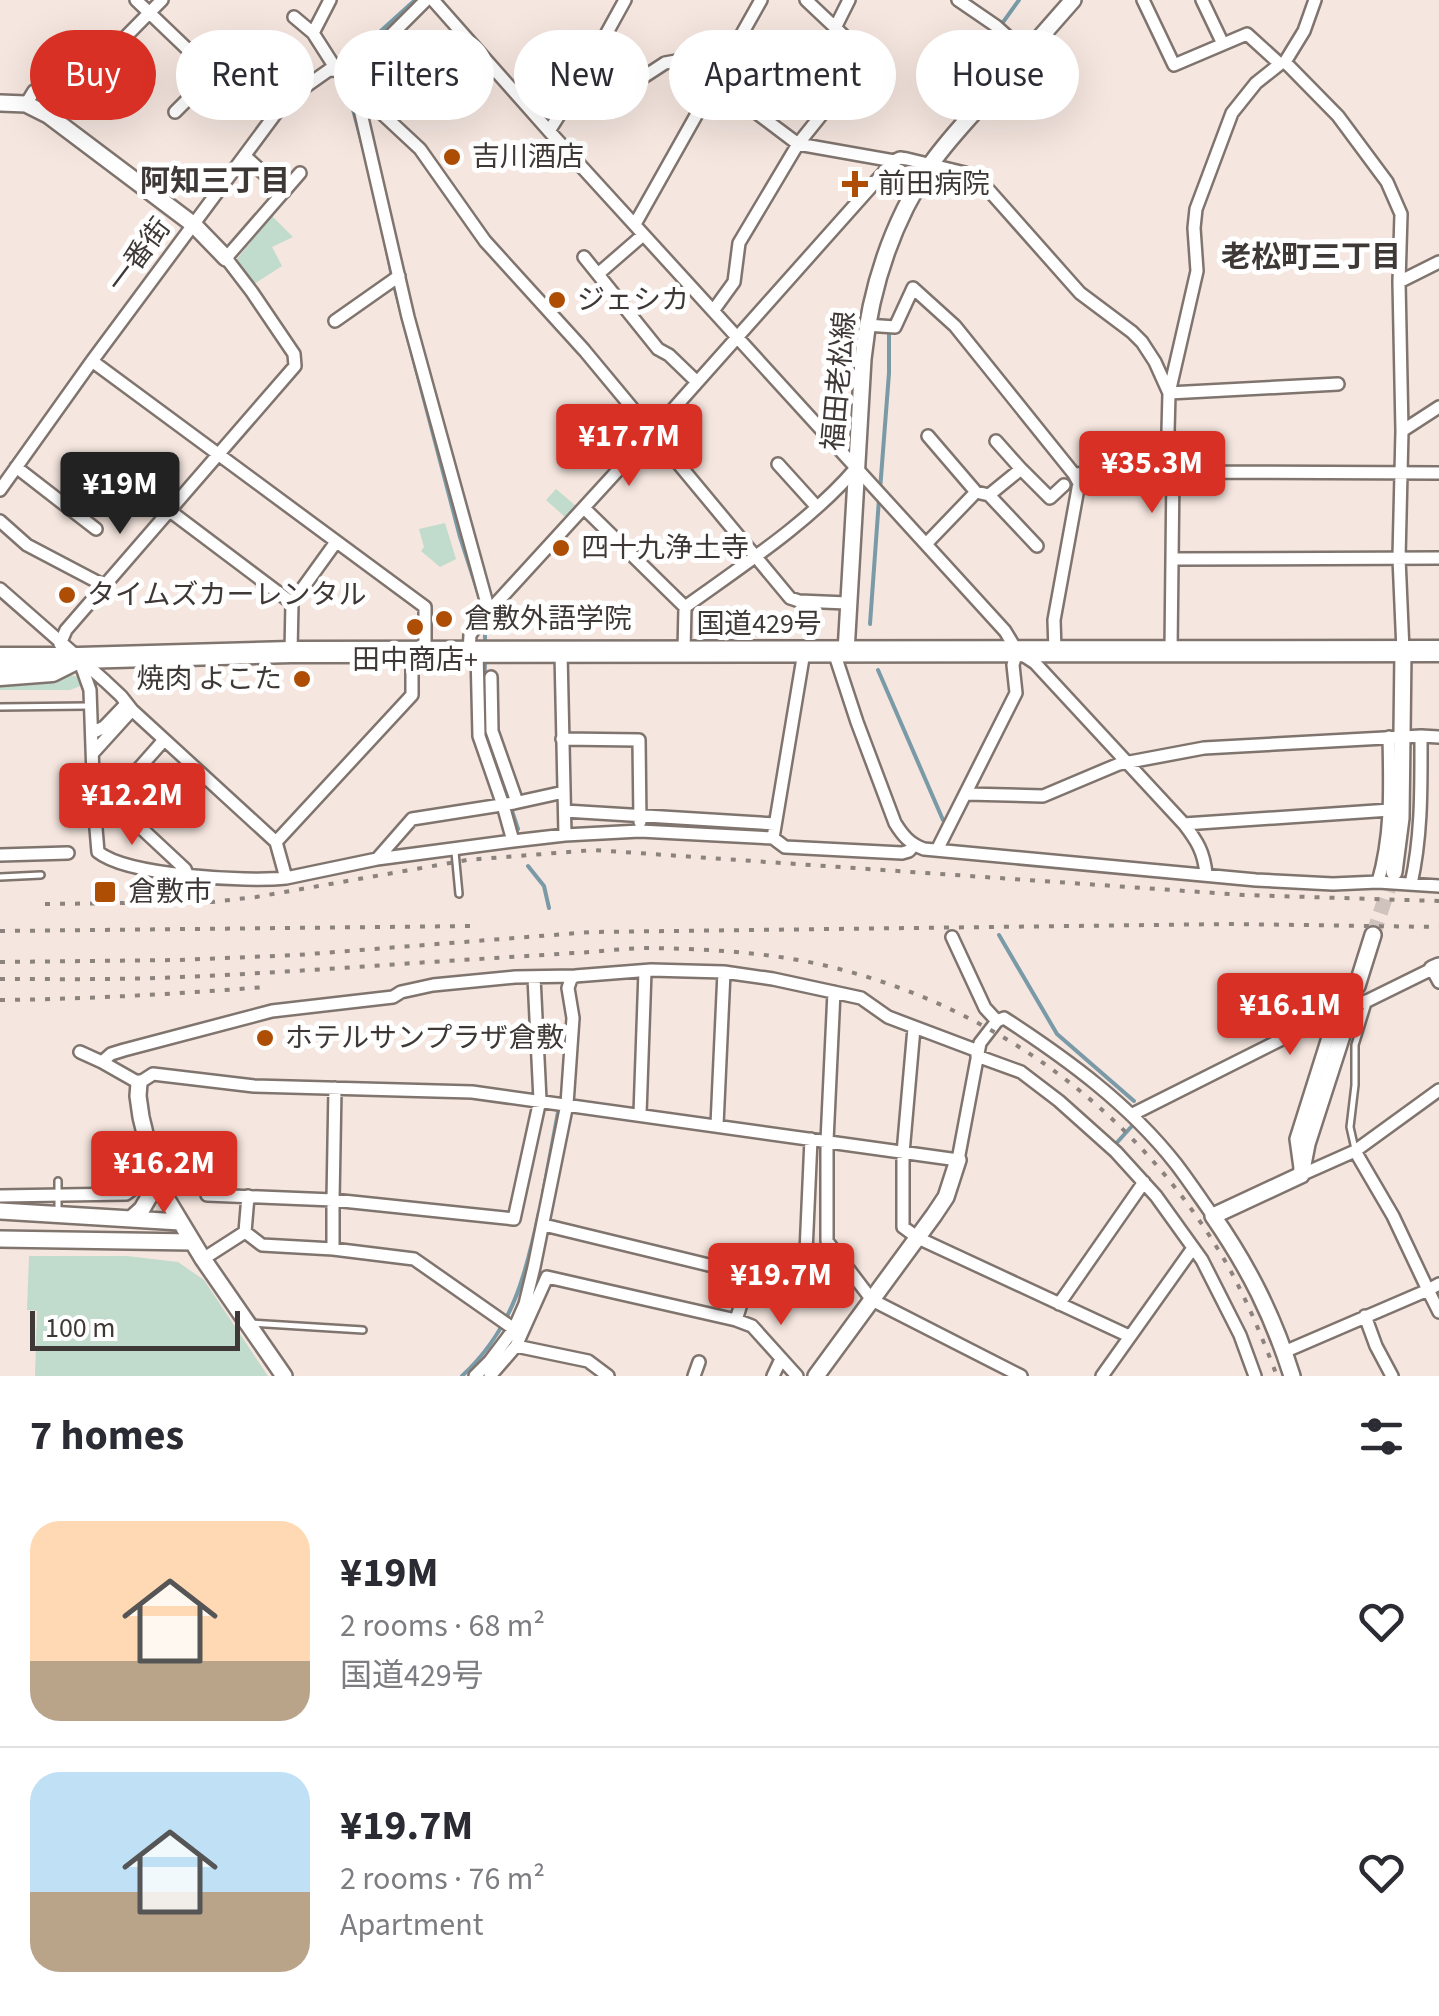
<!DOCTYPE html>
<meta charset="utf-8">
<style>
:root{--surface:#fff;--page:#f7f7f7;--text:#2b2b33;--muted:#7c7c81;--line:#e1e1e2;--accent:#d93025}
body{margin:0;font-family:"Source Sans 3","Noto Sans JP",sans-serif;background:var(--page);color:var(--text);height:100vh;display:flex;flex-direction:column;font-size:38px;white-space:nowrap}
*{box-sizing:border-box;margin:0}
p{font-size:32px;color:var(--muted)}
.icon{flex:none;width:55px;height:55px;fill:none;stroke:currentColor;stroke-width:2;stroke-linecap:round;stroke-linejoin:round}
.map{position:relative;height:1376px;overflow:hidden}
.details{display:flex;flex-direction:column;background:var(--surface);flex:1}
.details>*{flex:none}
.hud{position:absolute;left:30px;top:30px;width:1380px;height:90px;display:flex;gap:20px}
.scale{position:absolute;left:30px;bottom:25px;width:210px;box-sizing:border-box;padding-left:10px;border:5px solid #3e3836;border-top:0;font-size:28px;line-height:35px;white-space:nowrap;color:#3e3836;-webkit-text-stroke:8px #fff;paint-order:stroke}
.price{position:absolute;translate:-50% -85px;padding:0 22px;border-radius:10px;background:var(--accent);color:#fff;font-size:32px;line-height:65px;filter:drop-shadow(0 2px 5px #0008)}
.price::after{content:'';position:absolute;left:50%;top:60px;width:30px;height:22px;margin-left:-15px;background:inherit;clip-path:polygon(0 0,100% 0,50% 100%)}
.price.active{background:#222;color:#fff}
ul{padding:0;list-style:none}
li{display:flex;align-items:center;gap:30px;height:250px;padding:0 30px}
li+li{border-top:2px solid var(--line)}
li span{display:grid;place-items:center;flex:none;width:280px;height:200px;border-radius:30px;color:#555}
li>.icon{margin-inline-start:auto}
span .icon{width:120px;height:120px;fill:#fffc;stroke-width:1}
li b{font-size:42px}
h2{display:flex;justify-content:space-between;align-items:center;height:120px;padding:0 30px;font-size:42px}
.chip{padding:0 35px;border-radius:45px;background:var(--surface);box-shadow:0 10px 40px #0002;font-size:35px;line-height:90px}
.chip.active{background:var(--accent);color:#fff}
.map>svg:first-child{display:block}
.green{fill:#c1dbcc}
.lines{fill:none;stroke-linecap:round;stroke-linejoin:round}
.stream{stroke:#799aa6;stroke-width:4}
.secondary-tunnel{stroke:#d0c3bd;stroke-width:15;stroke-dasharray:15 8;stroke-linecap:butt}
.lane-casing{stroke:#80746e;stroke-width:10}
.street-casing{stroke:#80746e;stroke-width:16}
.secondary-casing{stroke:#80746e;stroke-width:20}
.highway-casing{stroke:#80746e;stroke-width:25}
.lane{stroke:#fff;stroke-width:5}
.street{stroke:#fff;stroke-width:11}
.secondary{stroke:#fff;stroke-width:15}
.highway{stroke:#fff;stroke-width:20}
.rail{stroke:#8c827e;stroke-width:4;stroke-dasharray:5 10;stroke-linecap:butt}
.poi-dot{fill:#ae4e04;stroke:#fff;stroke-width:4}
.labels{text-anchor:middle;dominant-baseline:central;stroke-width:10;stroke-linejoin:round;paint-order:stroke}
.poi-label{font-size:28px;fill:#3e3836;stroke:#fff;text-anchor:start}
.street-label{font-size:28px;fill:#3e3836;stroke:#fff}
.neighbourhood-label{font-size:30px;font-weight:bold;fill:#3e3836;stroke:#fff}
</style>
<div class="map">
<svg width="1439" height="1376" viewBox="0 0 1439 1376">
<rect width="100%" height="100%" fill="#f5e6df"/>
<path class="green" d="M272 216 293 237 272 247 282 266 254 284 236 260Z
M556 489 576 506 565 517 546 500Z
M445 523 456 559 440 567 421 551 424 547 419 529Z
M68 675C76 675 80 678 83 685L70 690H0V685Z
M29 1256H127L178 1262 204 1280 268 1376H35L37 1311 27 1310Z"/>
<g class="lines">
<path class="stream" d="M940 110 1019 0
M365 154 346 84 344 68 352 57 414 1
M385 241 392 276
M394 285 460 537 480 599
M880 490 889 373V333
M485 618V643
M870 624 879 499
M878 670 943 820
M484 718 485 658
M484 728 508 799
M511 808 518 829
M528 866 544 886 549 908
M999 935 1057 1034 1134 1101
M1112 1148 1131 1127
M543 1193 558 1112
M462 1376C512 1330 526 1275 539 1212"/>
<path class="secondary-tunnel" d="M1373 935 1394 872"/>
<defs>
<path id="lane" d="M0 707 87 706
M455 852 459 894
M0 877 41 875
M1355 1149 1350 1127 1355 1085V1045L1368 1003
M58 1181V1211
M250 1323 363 1330"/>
<path id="street" d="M136 0 229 89
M433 0 549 131 1005 631 1017 651 1035 663 1184 824C1197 841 1204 852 1206 874
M958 0 996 26 1026 53
M1143 0 1174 65 1247 34 1280 64 1285 62 1338 116 1387 182 1401 214 1399 282 1402 431 1399 558 1403 651
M1202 0 1223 44
M294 17 313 33 336 69
M835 28 849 0
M313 33 330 0
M1285 62 1304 31 1315 0
M355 71 362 95 360 109 408 317 489 611
M355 71 426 0
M577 87 584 90 642 78 665 63 676 61 714 81 798 144 894 161 900 158 907 159 965 173 986 187 1080 293 1132 332 1142 342 1155 362 1169 393
M362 95 420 149 485 241 584 350 790 598 799 601 847 603
M26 104 34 91 86 77 162 0
M175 112 213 74
M549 131 577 87 625 0
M245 156 284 192
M635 224 761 0
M584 257 658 349 669 355 697 382
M598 274 643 235
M1399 282 1439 262
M713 311 734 282 739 243 798 144 859 68 860 51 806 0
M335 321 399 276
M866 325 895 327 913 288 955 326 1074 474
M92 361 425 607V652
M1169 393 1338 384
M1402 431 1439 407
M928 436 976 492
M996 441 1021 469
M778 464 816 506
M16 467 96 529
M1173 472 1439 473
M0 490 92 361 285 101 329 70 355 71
M989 495 1037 546
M584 508 685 607 684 651
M170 511 292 603 291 652
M0 521 27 545 105 586
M926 544 976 492 989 495 1021 469 1050 498 1064 485
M1173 559 1439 558
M0 589 105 681 121 696 132 710 276 842 412 695V653
M292 603 336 542
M685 607C742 566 811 521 856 468
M60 644 66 630 295 366 294 354 252 292 226 258 300 173
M1055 651 1054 620 1079 483 1074 474 1173 469
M1171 651 1173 469 1168 432 1169 393 1197 271 1194 228 1196 209 1232 113 1256 83 1280 64
M469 652 470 635 480 621 652 433 894 161
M477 652 479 736 503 805 513 841 565 835 561 653
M804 652 773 838 785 847 902 853 909 851 914 845
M834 652 857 722 895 823C903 836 910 844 924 849L1256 880 1333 884 1378 882 1439 886
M80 662 90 690 94 805 98 852C128 876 247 882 286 878
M491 677 492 731 517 802
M92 733 104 727 126 704
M1421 736 1439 737
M562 739 639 740 640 822
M93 753 132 710
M966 794 1043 796 1119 764 1204 748 1421 736C1421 786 1422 835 1411 884
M111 800 185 869 187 874
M103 802 111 800 164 740
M565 811 775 824
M1184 824 1390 810
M565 835 640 831 773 838
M276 842 286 878 377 859 513 841
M937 850 1016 693 1013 665 1017 651
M0 855 68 853
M377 859 412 819 514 803 564 792
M1378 882C1392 834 1390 787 1389 737
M952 937 985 1008 997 1021
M834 992 827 1141V1241L872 1300 1021 1376
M1336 1012 1296 1139 1301 1175 1355 1151 1439 1090
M914 1028 903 1153V1227L918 1238 1129 1336
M978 1051 888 1017 861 998 773 979 724 972 651 970 575 976 515 977 433 985 401 992 393 997 272 1011 124 1050 111 1054 102 1062 139 1083 153 1074 254 1086 472 1092 958 1160 980 1043 997 1021 1004 1018C1067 1059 1129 1104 1176 1164 1189 1181 1201 1199 1213 1216
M80 1052 102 1062
M977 1056 1021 1072 1059 1101 1116 1152 1156 1196 1202 1260 1240 1335 1255 1376
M640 1114 645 971
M1131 1115 1336 1012 1369 1000 1432 969 1439 982
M717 1125 724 972
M1355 1151 1393 1216 1428 1290 1439 1284
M207 1195 333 1200 335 1088
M0 1196 126 1194 137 1186 143 1175
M544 1225 750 1275
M245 1232 248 1196
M333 1249V1200L514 1219 540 1100 534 977
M203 1259 245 1232 262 1245 333 1249 414 1259 514 1329V1333
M1059 1304 1144 1182
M1365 1316 1376 1346 1392 1376
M736 1320 750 1275 770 1277 806 1252 811 1139
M516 1346 588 1361 608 1376
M1284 1352 1428 1290 1439 1312
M475 1376 489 1362 514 1329 525 1304 534 1267 567 1104 573 1018 568 988 571 979 575 976
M490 1376 516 1346 547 1277 736 1320 752 1326 797 1376
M694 1376 699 1362
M773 1376 781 1359
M1102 1376 1193 1248"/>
<path id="secondary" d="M0 103 26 104 48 115 194 225 226 258
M846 652 863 359C870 290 892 222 931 164 947 141 967 120 986 99 1015 66 1044 33 1073 0
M1394 872 1401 818 1403 651
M1432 969 1439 966
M1357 986 1373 935
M139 1083 138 1096 141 1117 157 1183 203 1259 284 1376
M0 1211 180 1222
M132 1218 142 1209 157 1183
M0 1239 192 1242
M816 1376 934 1215 946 1197 958 1160
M1292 1376C1273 1316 1249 1268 1213 1216L1301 1175 1307 1144 1346 1023"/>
<path id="highway" d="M0 658H79L291 652 1439 651
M0 675 52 671 72 661"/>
</defs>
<use href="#lane" class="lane-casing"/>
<use href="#street" class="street-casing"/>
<use href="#secondary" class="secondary-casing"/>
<use href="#highway" class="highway-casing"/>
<use href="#lane" class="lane"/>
<use href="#street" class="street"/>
<use href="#secondary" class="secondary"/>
<use href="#highway" class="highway"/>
<path class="rail" d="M45 904 212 902 256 897 467 860 594 850 1244 895 1439 901
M0 931 475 926
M0 962 179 960 297 955 591 932 1233 924 1439 927
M0 979C60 979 121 980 181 977 254 974 327 969 400 964 458 960 515 957 573 953 598 952 624 948 649 948 713 949 781 953 843 970 998 1011 1132 1110 1216 1246 1242 1287 1260 1332 1277 1376
M0 1000C89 999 176 994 265 987"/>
</g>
<g class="poi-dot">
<circle cx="452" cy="157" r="10"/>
<path d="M850 169h10v10h10v10h-10v10h-10v-10h-10v-10h10z"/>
<circle cx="557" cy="300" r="10"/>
<circle cx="561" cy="548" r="10"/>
<circle cx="67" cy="595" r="10"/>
<circle cx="444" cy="619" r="10"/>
<circle cx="415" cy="627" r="10"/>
<circle cx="302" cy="679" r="10"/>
<rect x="93" y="880" width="24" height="24" rx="5"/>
<circle cx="265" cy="1038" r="10"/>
</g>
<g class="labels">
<g class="poi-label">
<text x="472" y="157">吉川酒店</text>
<text x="878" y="184">前田病院</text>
<text x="577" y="300">ジェシカ</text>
<text x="581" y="548">四十九浄土寺</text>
<text x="87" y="595">タイムズカーレンタル</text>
<text x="464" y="619">倉敷外語学院</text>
<text x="415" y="660" text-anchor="middle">田中商店+</text>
<text x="282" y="679" text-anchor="end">焼肉 よこた</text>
<text x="128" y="892">倉敷市</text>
<text x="285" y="1038">ホテルサンプラザ倉敷</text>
</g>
<g class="street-label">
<text transform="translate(139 255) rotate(-53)">一番街</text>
<text transform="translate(839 381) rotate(-85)">福田老松線</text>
<text x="759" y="624">国道429号</text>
</g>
<g class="neighbourhood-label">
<text x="215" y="181">阿知三丁目</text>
<text x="1311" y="257">老松町三丁目</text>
</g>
</g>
</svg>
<div class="scale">100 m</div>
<b class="price" style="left:629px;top:489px">¥17.7M</b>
<b class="price" style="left:1152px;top:516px">¥35.3M</b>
<b class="price active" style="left:120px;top:537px">¥19M</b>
<b class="price" style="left:132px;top:848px">¥12.2M</b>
<b class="price" style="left:1290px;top:1058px">¥16.1M</b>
<b class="price" style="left:164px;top:1216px">¥16.2M</b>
<b class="price" style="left:781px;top:1328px">¥19.7M</b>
<div class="hud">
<a class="chip active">Buy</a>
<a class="chip">Rent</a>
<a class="chip">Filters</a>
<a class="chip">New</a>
<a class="chip">Apartment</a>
<a class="chip">House</a>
</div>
</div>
<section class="details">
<h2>7 homes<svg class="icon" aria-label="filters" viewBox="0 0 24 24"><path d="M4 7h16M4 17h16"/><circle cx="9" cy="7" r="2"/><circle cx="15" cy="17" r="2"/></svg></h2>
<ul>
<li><span style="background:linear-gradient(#ffd9b3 70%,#b9a48a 0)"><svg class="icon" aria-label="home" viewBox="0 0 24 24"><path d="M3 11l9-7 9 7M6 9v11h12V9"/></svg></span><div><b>¥19M</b><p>2 rooms · 68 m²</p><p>国道429号</p></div><svg class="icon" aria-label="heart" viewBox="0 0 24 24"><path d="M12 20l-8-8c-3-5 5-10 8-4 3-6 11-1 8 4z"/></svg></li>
<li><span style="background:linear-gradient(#bfe0f5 60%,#b9a48a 0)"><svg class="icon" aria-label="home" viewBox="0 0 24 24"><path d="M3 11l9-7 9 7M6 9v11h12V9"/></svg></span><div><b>¥19.7M</b><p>2 rooms · 76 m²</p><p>Apartment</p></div><svg class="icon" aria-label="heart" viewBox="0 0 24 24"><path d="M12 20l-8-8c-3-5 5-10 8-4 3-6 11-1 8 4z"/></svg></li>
</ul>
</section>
